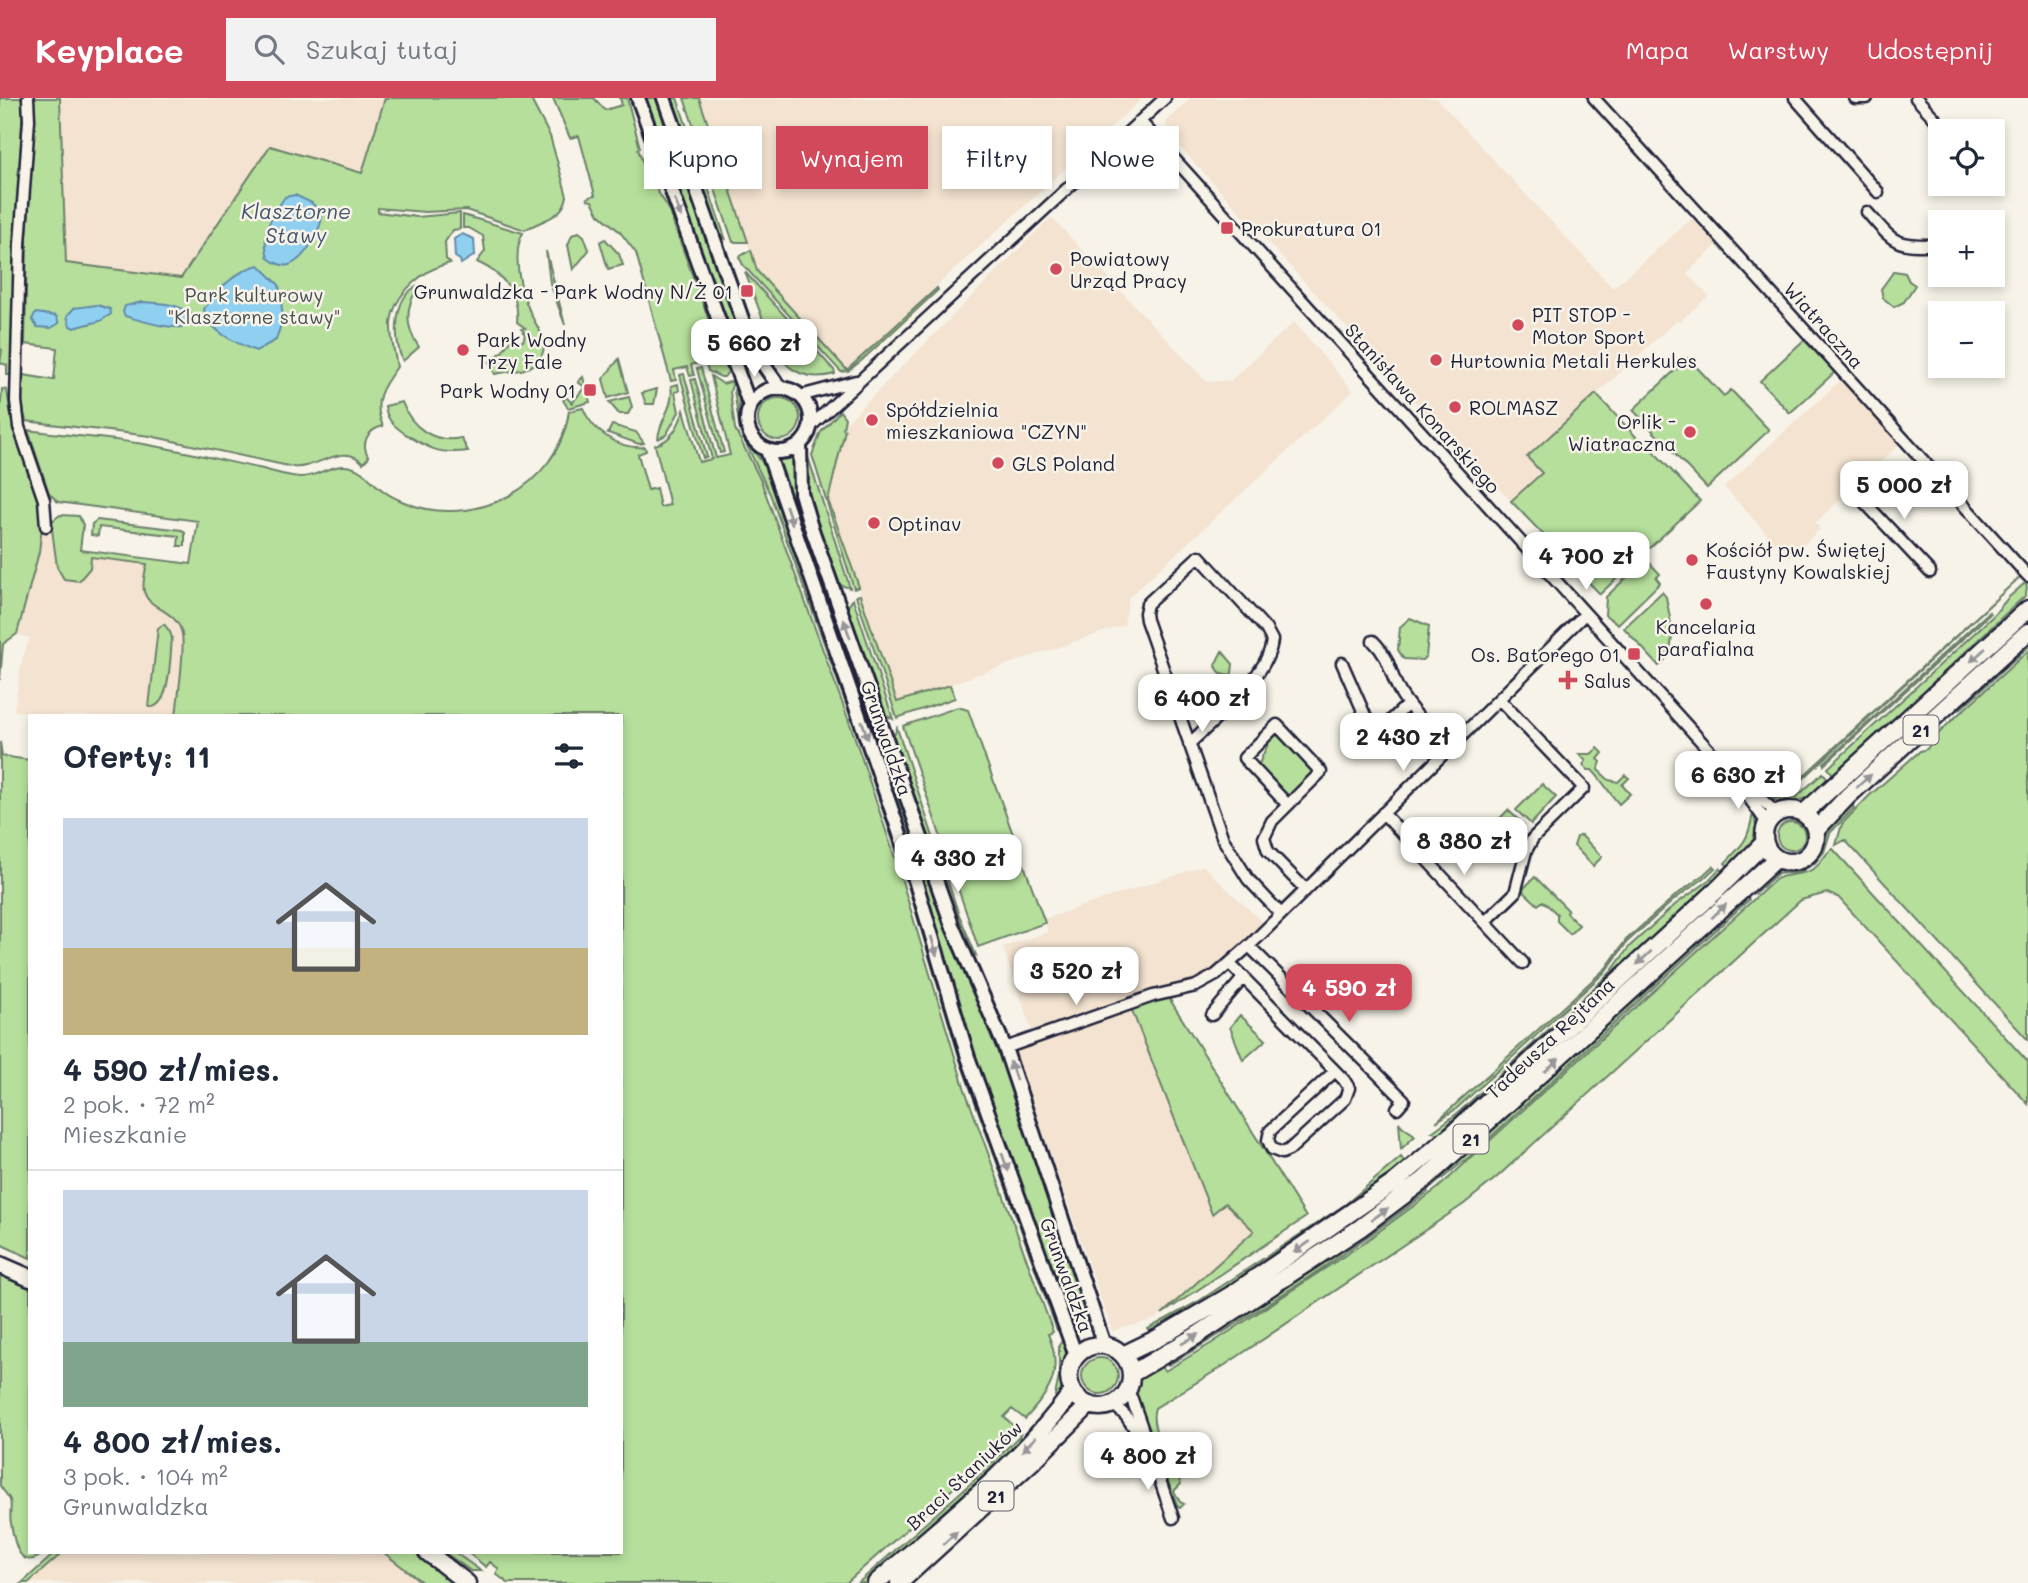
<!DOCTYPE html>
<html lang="pl">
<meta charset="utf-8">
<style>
:root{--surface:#fff;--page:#f2f2f3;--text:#1f2937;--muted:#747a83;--line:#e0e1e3;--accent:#d1495b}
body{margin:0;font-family:Mali,sans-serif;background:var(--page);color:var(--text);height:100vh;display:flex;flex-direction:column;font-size:26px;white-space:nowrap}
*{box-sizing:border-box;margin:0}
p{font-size:23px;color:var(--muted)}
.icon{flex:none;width:38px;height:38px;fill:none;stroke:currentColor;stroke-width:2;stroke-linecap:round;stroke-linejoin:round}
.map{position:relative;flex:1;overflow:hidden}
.drawer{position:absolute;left:28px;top:616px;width:595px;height:840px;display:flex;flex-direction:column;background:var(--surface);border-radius:0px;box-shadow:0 4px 10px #0003}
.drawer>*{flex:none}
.top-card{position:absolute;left:644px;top:28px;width:665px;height:63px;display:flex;gap:14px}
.buttons{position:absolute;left:1928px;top:21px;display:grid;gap:14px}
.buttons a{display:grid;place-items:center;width:77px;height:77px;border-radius:0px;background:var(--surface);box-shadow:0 4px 10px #0003;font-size:35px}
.price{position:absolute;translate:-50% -60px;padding:0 16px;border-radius:14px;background:#fff;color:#222;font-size:23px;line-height:46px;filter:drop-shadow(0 2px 4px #0008)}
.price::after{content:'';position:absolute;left:50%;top:42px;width:21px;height:16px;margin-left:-10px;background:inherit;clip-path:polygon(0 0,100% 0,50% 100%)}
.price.selected{background:var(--accent);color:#fff}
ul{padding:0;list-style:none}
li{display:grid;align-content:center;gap:14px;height:371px;padding:0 35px}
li+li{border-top:2px solid var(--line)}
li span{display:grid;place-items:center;height:217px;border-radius:0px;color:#555}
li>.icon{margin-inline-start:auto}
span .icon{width:126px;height:126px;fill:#fffc;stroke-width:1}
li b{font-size:30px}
h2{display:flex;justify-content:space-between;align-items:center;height:84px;padding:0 35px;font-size:30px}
.tag{padding:0 24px;border-radius:0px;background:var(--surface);box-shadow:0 4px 10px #0003;font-size:24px;line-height:63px}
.tag.selected{background:var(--accent);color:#fff}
header{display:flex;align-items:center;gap:42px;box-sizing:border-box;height:98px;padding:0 35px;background:var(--accent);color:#fff}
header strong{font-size:33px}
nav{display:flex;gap:38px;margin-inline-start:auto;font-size:24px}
.search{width:490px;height:63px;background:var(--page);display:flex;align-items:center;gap:18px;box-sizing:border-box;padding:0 24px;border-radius:0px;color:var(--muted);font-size:26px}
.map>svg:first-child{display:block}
.built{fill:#f3e3d0}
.green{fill:#b5df9b;stroke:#6c806b;stroke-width:2}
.water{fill:#8fd0f1;stroke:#638aa8;stroke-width:2}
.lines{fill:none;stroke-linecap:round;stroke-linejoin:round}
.minor-casing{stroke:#22223b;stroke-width:15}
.tertiary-casing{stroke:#22223b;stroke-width:18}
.primary-casing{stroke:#22223b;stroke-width:21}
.minor{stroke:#f7f3e8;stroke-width:10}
.tertiary{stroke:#f7f3e8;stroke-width:12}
.primary{stroke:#f7f3e8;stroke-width:16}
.oneway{fill:#97959a}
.poi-dot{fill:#d1495b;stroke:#f7f3e8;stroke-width:2.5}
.labels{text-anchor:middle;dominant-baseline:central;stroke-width:5;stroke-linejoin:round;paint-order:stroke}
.shield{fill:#f7f3e8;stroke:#62616f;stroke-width:2}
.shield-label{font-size:18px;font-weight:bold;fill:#22223b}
.poi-label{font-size:19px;fill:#22223b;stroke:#f7f3e8;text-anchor:start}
.park-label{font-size:19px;fill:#475153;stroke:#f7f3e8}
.street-label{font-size:19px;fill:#22223b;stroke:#f7f3e8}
.water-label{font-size:21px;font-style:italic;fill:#435672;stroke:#f7f3e8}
</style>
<header>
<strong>Keyplace</strong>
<div class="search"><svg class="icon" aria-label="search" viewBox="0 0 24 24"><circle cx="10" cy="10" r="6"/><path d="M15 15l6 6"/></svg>Szukaj tutaj</div>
<nav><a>Mapa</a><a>Warstwy</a><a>Udostępnij</a></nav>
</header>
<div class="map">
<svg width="2028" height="1485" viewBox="0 0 2028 1485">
<rect width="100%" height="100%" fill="#f7f3e8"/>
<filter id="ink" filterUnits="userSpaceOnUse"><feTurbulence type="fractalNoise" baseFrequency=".0143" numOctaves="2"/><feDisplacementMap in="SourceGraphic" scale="14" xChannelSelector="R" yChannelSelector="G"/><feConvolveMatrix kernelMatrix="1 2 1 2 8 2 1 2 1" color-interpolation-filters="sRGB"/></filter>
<g filter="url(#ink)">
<path class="built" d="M60 0H385L362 76 270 48 181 180 66 165Z
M699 0H1143L946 179 847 272 757 173Z
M1191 0H1436L1613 190 1695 118 1719 145 1687 175 1709 198 1679 224 1677 222 1528 359 1542 374 1511 403 1470 359 1468 361 1167 35 1166 23Z
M1051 119 1207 284 1231 282 1294 224 1353 293 1129 499 1124 527 897 604 828 402 846 325Z
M1842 281 1901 345 1815 425 1820 431 1789 460 1724 389Z
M26 427 58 429 61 455 208 474 185 618H54L14 613 22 562 30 540 17 536Z
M1203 768 1263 825 1222 865 1203 878 1187 886 1158 891 1032 932 1003 849 1048 834 1044 821Z
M1131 910 1212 1116 1225 1104 1254 1133 1156 1221 1112 1233 1015 953Z
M63 1454H382L423 1485H28Z"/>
<path class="green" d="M0 0H23L11 277H7V267L0 265 2 252 0 250Z
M33 0H60L66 165 181 180 270 48 362 75 385 0H530L550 38 567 98C563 121 542 121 525 132L466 112 425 114 378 110V114L417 119 460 115V131L453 132 445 144 446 161 450 165C423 171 394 196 391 225 390 239 395 255 397 269 382 289 372 304 383 328 367 332 360 346 369 359L363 365C344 343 316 372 293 369L150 338 26 323C22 308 19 293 23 277L54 282 57 250 25 246 27 138 34 28Z
M553 0H594L605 12 622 7 620 0H627L640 50 638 51 649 83H651L667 108 728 274 724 279H721L708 273 705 263 691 267 694 277 690 278 687 269 674 272 676 282 671 283 636 155 620 134 599 116 592 103 588 102 587 100 595 97 579 38 570 40Z
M644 0H658L720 180 754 266 744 272Z
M671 0H677L726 142 719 135 713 124Z
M684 0H699L748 144H733Z
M463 117 523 135C511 156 521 194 530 214 534 224 542 234 544 244 545 251 542 259 537 264 527 274 508 273 495 276L489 264 502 254 511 241 517 245 523 243 525 237 522 231 525 230 517 224C520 195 502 175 477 164L485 153 483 138 469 130H463Z
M579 134 584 138 589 152 573 172 568 147 572 137Z
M605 141 619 156 623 167 608 171 600 144Z
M751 152 757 173 847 272 937 190 938 192 861 263 848 273 841 274 743 167 739 159Z
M546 153 565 227 550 185Z
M1894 173 1905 175 1909 183 1915 187 1904 204 1894 209 1883 200 1881 191Z
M745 174 834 272 835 276C810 283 786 275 776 250L774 251Z
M419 188C405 208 405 229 419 249L403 263C393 244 393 195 419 188Z
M1804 242 1835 274 1790 315 1760 283Z
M1688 260 1724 298 1731 292 1769 332 1707 390 1633 312Z
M619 261 628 294 608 300 603 281Z
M701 270 724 354 720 355 697 271Z
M684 276 707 359 703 360 680 277Z
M711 278 723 286 733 283 730 294 735 331 761 383 854 637 896 763 964 989 1053 1234 1048 1236C1064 1274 1050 1294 1025 1321L1012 1311 1004 1319 1016 1330 984 1363 846 1485H508L496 1476 499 1471 490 1464 486 1469 467 1454H621V618H176C178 598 185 553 182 536 177 511 148 512 144 493 142 485 145 475 147 466L91 459 90 470 79 483 64 481 57 469 51 424 60 417 79 418 83 427 80 452 191 466 198 423 58 404 49 395 28 332C69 338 113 340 154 348 189 354 224 363 258 370 272 373 286 378 300 379 317 380 332 364 351 369 364 372 374 387 385 394 390 398 397 401 404 404 472 433 559 390 569 313L583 310C592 333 619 352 645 349L646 353 638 356 648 392 656 390 660 409 670 407 655 347C672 343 679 327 684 312L699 364 712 361 691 282 695 281 716 360 730 357Z
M583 279 590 304 568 310 563 302 566 299 572 305 585 289 578 284Z
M678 286 679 293 675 294 679 314 666 337 658 341C659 322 675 309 671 288Z
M737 288C742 304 736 318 741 333 746 348 760 357 766 371L883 703 981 1016 1060 1231 1057 1232 960 962 909 791 863 653 770 396 740 333 734 292Z
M2 291 7 292 13 331 16 330 40 405 42 428 39 454 17 536 3 546 0 582V316Z
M657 291 654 306H646L642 295Z
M1596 296 1638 341H1642L1700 403 1600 496 1511 403 1542 375 1527 359Z
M629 299 632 309 628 316H619L609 304Z
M758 321a21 21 0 1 1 42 0a21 21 0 1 1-42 0Z
M402 304C411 329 434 346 461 340L468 353C438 357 428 350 404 335 393 327 387 322 385 308Z
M840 313 845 320 843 331 845 332 828 402 859 489 854 491 812 357 821 334Z
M612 327 636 334 644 345 639 346 608 335Z
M793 358 795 391 995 941 1090 1221 1071 1227 990 1005 897 706 776 363Z
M808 359 811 368 850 490 840 487C827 451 799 395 808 359Z
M97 422 182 432 185 435V448H178L179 438 99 429 98 438 91 437 92 426Z
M1646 461 1660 476 1656 480 1660 485 1618 526 1605 517 1606 499Z
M2021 478 1790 693 1775 691 1788 692Z
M2026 484 2027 490 2025 498C1960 557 1899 619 1835 679L1828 670 1993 518 2008 500Z
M1662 494 1666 499C1670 522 1680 550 1659 568L1624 530Z
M860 497 897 604 950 587 955 600 897 620 856 498Z
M853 501 893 621 885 617 847 510Z
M1989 514 1990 516 1824 667V665Z
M2028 519V525L1848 690 1843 687Z
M1410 520 1429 528 1426 559 1422 562 1404 561 1398 552 1400 529Z
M164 526 170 534 172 540C170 557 171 611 149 609L158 530Z
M2028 542V549L1959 612 1956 611 1962 602Z
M1222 553 1233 566 1232 575 1229 578 1221 576 1215 567Z
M2028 553V942L1845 742 1836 747 1842 726 1869 698 1920 653 1927 651 1934 640 1949 625Z
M958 609 968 612 1045 825 978 849 903 628Z
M897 630 959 817 976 857C960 847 904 670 893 640Z
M1272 637 1283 638 1313 672V676L1290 700 1283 699 1258 670C1261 658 1268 648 1272 637Z
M0 644 2 658 30 662V1160L0 1146Z
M1598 650 1603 655 1598 661 1601 664 1598 672 1609 682 1618 684 1625 677 1629 680 1622 687 1630 696 1619 706C1609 695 1603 683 1592 672H1588L1583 667 1586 663 1579 656H1591Z
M1823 675 1830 683C1811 700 1793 710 1768 700H1795Z
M1542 686 1556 699 1531 726 1516 712Z
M1851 705 1854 710 1830 735 1824 754 1814 766 1800 774 1777 776 1755 796 1751 793 1770 776 1801 771 1814 764 1823 751 1829 729Z
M1508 712 1524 727 1501 751 1485 736Z
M1753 715C1763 740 1746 753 1730 770L1725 765C1744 745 1748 743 1753 715Z
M1777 738a14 14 0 1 1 28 0a14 14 0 1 1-28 0Z
M1581 737 1602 759 1593 768 1574 748 1577 739Z
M1833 751 2028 964V1006L1838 799 1827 795 1801 802 1496 1080 1464 1106 1225 1267 1155 1310C1148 1329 1170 1365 1185 1377L1179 1382 1181 1386 1174 1393 1180 1404 1184 1406 1180 1410 1178 1409 1135 1299C1134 1281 1146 1275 1160 1267L1165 1273 1212 1245 1359 1148 1438 1090 1775 782C1786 774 1801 779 1813 771 1822 766 1824 755 1833 751Z
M1713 768 1715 770 1703 781 1675 801 1627 844 1607 872 1456 1011 1436 1024 1606 870 1626 842 1675 798 1701 779Z
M1720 770 1725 776 1446 1034 1440 1036 1432 1034 1459 1014 1611 874 1630 848 1676 806 1707 784Z
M1535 779 1568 812 1567 815 1579 827 1570 836 1557 823V816L1543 803 1538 807 1522 792Z
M1746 797 1749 802 1743 807 1469 1059 1433 1088 1431 1085Z
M1169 900 1306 1119 1162 1216 1254 1133 1225 1105 1212 1116 1131 910Z
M1240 917 1266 942 1243 962 1230 929Z
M1399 1024C1403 1032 1411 1032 1415 1038L1401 1051Z
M1401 1059 1407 1067 1378 1089 1196 1211 1151 1237 1148 1231 1199 1203 1346 1106Z
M1415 1076 1418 1080C1336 1142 1248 1200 1159 1251L1157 1247Z
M1426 1089 1428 1094C1346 1157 1258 1214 1169 1267L1165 1263Z
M0 1174 30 1188V1454H45C20 1476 14 1445 11 1425 9 1418 12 1409 10 1402 8 1398 3 1392 0 1388Z
M1063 1242 1066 1255 1061 1274V1292L1058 1301 1055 1298 1059 1278V1247Z
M1082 1278a18 18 0 1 1 36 0a18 18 0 1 1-36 0Z
M1020 1337 1017 1349 987 1379 867 1485H858L980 1377Z
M56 1454H63L28 1485H22Z
M383 1454H416L457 1485H423Z
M444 1454H454L481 1473H471Z"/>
<path class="water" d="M295 97 312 105 322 117C321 132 305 162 289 167 282 169 273 164 268 160 261 135 270 119 285 99Z
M462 136 474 141 475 157 461 166 460 162 455 159 454 141Z
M259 167 279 187 283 220 276 242 256 253C236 245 208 233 204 211 216 193 238 171 259 167Z
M142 204C159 205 178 205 192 217L191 227C176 234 142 223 125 218L123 214 125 208Z
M97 207 110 211 111 216 100 223 74 230 70 228 67 218 74 210Z
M36 215 56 218 59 225 51 230 37 229 32 221Z"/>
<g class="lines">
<defs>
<path id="minor" d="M28 0 29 22 20 146 16 303 19 329 44 402 46 428
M1594 0 2028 478
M1795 0 1878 94
M1855 0H1867
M1916 0 1939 25
M1140 23 1737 683 1758 698 1776 715
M1867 114C1894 144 1893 148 1935 147
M800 298 856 283
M811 328 1165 0
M1855 394 1930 474
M1373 543C1392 562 1389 576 1401 596 1414 617 1432 633 1449 650
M1342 565 1378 647
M1374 639 1408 606
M1189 646C1215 621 1269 578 1272 542L1266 531 1199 458 1147 506 1145 515 1146 522 1223 741 1248 781 1281 816
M1739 686 1767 725
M1288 707 1244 660 1277 627 1321 674 1272 723 1264 740 1268 753 1306 792
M1383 715 1523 865
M1485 824 1515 795 1526 753 1533 740 1584 690 1499 601
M1249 848 1404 1002 1397 1010
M1230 866 1344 982 1349 990 1345 1001 1289 1052 1282 1055 1272 1051 1268 1042 1270 1033 1335 973
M1212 917 1244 879
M1005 950 1153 898 1196 888 1216 877 1249 848 1585 516
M1127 1293 1132 1301 1173 1420
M1113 1306 1126 1318 1143 1343"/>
<path id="tertiary" d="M638 0 750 308
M664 0 753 252 780 290
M747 322a32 32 0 1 1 64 0a32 32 0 1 1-64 0Z
M800 346 801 395 810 426 952 827 1005 950 1104 1247
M767 352 910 765 968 959 1076 1258"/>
<path id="primary" d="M1764 738a26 26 0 1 1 52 0a26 26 0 1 1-52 0Z
M1804 715 2028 511
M1816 732 1848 698 2028 534
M0 1167 30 1180
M1069 1278a31 31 0 1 1 62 0a31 31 0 1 1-62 0Z
M1123 1257 1158 1240 1231 1197 1395 1084 1451 1037 1521 972 1718 791 1764 745
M1131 1276 1196 1238 1360 1130 1424 1082 1776 761
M427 1454 467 1485
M876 1485C945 1425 1019 1367 1073 1293
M899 1485 1036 1360 1089 1307"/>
</defs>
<use href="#minor" class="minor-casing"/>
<use href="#tertiary" class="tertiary-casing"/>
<use href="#primary" class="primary-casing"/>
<use href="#minor" class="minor"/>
<use href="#tertiary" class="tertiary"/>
<use href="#primary" class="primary"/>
</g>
<defs><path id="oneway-solid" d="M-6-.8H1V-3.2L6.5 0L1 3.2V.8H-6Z" transform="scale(1.75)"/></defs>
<g class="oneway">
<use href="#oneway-solid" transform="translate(678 110) rotate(69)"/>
<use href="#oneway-solid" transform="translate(789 417) rotate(71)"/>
<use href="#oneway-solid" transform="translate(847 531) rotate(-109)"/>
<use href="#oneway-solid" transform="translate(1978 557) rotate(138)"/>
<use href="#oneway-solid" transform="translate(865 632) rotate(71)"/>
<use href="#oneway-solid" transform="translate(1864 683) rotate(-42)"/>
<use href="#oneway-solid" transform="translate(1719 813) rotate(-43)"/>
<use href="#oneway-solid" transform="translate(934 848) rotate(74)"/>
<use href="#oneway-solid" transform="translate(1644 860) rotate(137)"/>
<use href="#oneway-solid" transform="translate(1552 967) rotate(-43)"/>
<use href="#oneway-solid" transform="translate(1013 973) rotate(-108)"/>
<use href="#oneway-solid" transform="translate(1005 1064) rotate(70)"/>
<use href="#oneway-solid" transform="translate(1380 1116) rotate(-36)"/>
<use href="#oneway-solid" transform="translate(1302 1149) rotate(146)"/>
<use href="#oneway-solid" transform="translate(1190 1241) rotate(-31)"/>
<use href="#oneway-solid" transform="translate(1029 1346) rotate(134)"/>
<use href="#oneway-solid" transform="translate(950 1440) rotate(-42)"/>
</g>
</g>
<g class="poi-dot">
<rect x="1220" y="123" width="14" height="14" rx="3.5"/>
<circle cx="1056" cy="171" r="7"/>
<rect x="740" y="186" width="14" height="14" rx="3.5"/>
<circle cx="1518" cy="227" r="7"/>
<circle cx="463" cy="252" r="7"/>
<circle cx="1436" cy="262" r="7"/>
<rect x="583" y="285" width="14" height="14" rx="3.5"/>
<circle cx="1455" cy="309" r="7"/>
<circle cx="872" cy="322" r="7"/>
<circle cx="1690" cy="334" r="7"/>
<circle cx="998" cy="365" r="7"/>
<circle cx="874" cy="425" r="7"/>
<circle cx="1692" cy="462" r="7"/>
<circle cx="1706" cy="506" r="7"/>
<rect x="1627" y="549" width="14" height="14" rx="3.5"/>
<path d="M1564.5 571.5h7v7h7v7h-7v7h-7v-7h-7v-7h7z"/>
</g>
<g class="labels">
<g class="shield">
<rect x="1903.5" y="617.5" width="35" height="29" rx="5"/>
<rect x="1453.5" y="1026.5" width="35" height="29" rx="5"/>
<rect x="978.5" y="1383.5" width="35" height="29" rx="5"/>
</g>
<g class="shield-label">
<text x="1921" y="632">21</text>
<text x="1471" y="1041">21</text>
<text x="996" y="1398">21</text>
</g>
<g class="poi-label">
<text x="1241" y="130">Prokuratura 01</text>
<text x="1070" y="160">Powiatowy<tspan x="1070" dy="22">Urząd Pracy</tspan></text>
<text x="733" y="193" text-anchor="end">Grunwaldzka - Park Wodny N/Ż 01</text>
<text x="1532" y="216">PIT STOP -<tspan x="1532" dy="22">Motor Sport</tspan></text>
<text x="477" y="241">Park Wodny<tspan x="477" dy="22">Trzy Fale</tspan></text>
<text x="1450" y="262">Hurtownia Metali Herkules</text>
<text x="576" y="292" text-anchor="end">Park Wodny 01</text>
<text x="1469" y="309">ROLMASZ</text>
<text x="886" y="311">Spółdzielnia<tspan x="886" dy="22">mieszkaniowa "CZYN"</tspan></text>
<text x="1676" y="323" text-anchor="end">Orlik -<tspan x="1676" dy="22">Wiatraczna</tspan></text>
<text x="1012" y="365">GLS Poland</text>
<text x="888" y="425">Optinav</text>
<text x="1706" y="451">Kościół pw. Świętej<tspan x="1706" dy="22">Faustyny Kowalskiej</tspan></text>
<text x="1706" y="528" text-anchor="middle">Kancelaria<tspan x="1706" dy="22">parafialna</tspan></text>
<text x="1620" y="556" text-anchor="end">Os. Batorego 01</text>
<text x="1584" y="582">Salus</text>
</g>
<g class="park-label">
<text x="254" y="196">Park kulturowy<tspan x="254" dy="22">"Klasztorne stawy"</tspan></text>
</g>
<g class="street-label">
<text transform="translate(1824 227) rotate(48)">Wiatraczna</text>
<text transform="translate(1423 310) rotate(48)">Stanisława Konarskiego</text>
<text transform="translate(887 640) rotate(71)">Grunwaldzka</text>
<text transform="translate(1550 940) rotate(-43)">Tadeusza Rejtana</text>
<text transform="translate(1067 1177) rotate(70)">Grunwaldzka</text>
<text transform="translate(964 1377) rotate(-43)">Braci Staniuków</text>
</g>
<g class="water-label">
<text x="296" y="112">Klasztorne<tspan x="296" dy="24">Stawy</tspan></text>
</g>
</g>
</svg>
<div class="buttons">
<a><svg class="icon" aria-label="locate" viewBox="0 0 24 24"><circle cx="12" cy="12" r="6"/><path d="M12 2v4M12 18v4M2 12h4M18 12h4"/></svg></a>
<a>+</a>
<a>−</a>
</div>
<b class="price" style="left:754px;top:281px">5 660 zł</b>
<b class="price" style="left:1904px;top:423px">5 000 zł</b>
<b class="price" style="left:1586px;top:494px">4 700 zł</b>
<b class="price" style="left:1202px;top:636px">6 400 zł</b>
<b class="price" style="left:1403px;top:675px">2 430 zł</b>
<b class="price" style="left:1738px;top:713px">6 630 zł</b>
<b class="price" style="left:1464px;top:779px">8 380 zł</b>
<b class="price" style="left:958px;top:796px">4 330 zł</b>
<b class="price" style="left:1076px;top:909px">3 520 zł</b>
<b class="price selected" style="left:1349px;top:926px">4 590 zł</b>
<b class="price" style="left:1148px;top:1394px">4 800 zł</b>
<div class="top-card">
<a class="tag">Kupno</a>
<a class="tag selected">Wynajem</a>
<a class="tag">Filtry</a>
<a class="tag">Nowe</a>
</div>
<section class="drawer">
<h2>Oferty: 11<svg class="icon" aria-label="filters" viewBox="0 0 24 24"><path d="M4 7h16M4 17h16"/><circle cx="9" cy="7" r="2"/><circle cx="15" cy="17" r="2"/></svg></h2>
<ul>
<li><span style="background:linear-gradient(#c9d6e8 60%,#c2b280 0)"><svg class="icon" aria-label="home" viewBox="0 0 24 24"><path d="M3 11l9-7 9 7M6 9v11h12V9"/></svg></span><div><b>4 590 zł/mies.</b><p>2 pok. · 72 m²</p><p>Mieszkanie</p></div></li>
<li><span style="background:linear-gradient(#c9d6e8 70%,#7fa58c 0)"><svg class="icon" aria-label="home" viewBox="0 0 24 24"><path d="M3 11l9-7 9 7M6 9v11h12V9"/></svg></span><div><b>4 800 zł/mies.</b><p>3 pok. · 104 m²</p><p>Grunwaldzka</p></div></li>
</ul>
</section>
</div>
